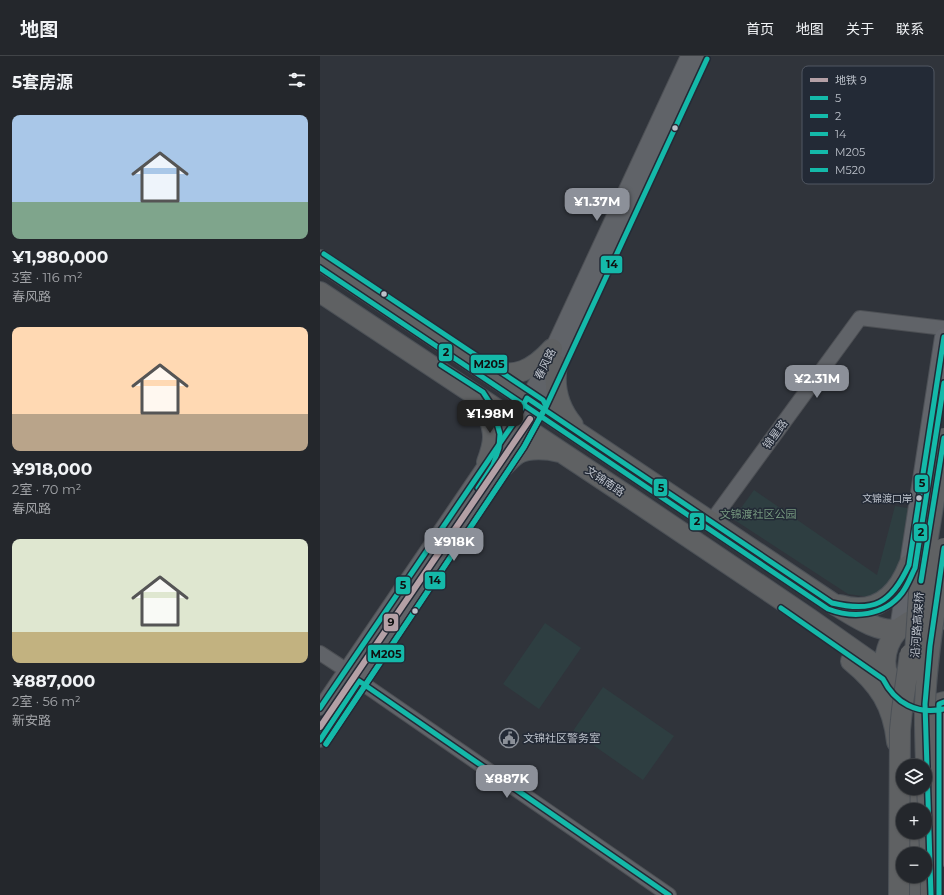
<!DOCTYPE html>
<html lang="zh">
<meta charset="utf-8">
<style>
:root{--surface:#24272c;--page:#2c2f34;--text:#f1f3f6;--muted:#a3a5a9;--line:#414448;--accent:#8c9099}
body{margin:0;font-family:Montserrat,"Noto Sans SC",sans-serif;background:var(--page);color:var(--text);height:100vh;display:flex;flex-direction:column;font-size:15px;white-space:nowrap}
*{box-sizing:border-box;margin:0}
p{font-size:13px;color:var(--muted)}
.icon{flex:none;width:22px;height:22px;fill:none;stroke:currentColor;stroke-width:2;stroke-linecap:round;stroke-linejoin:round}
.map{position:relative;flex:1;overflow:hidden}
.side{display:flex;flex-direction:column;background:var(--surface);width:320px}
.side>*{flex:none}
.controls{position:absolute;left:576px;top:703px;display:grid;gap:8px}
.controls a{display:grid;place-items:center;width:36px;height:36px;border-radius:50%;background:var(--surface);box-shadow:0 1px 3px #0004,0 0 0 1px var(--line);font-size:20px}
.price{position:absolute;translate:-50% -34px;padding:0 9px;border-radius:8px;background:var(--accent);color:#fff;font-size:13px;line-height:26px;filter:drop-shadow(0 1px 2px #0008)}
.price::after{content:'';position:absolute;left:50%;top:24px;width:12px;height:9px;margin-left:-6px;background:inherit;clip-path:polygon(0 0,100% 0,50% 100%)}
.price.current{background:#222;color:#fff}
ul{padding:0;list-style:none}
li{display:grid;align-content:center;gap:8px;height:212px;padding:0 12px}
li span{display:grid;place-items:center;height:124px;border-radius:8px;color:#555}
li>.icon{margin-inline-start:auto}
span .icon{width:72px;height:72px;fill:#fffc;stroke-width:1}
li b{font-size:17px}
h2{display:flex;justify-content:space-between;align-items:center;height:48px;padding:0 12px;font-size:17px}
header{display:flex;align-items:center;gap:24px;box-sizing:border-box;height:56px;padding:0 20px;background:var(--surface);border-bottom:1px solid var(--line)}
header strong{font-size:19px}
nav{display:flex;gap:22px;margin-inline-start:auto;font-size:14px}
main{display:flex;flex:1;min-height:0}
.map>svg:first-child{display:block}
.green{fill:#2e3e41}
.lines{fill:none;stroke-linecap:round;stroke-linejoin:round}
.minor-casing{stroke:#4c4f54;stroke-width:16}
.major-casing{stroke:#4d5157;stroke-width:20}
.highway-casing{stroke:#4c5157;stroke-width:22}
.minor{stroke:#606368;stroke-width:14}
.major{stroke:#62656b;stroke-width:18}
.highway{stroke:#5f6163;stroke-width:20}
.highway-bridge-casing{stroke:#4c5157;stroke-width:22;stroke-linecap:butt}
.highway-bridge{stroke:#5f6163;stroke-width:20}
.bus-1-casing{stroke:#232a36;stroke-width:8}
.bus-2-casing{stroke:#232a36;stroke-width:8}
.bus-3-casing{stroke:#232a36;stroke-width:8}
.bus-4-casing{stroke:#232a36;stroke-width:8}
.bus-5-casing{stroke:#232a36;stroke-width:8}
.bus-1{stroke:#14b9a9;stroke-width:5}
.bus-2{stroke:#14b9a9;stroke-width:5}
.bus-3{stroke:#14b9a9;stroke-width:5}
.bus-4{stroke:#14b9a9;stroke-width:5}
.bus-5{stroke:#14b9a9;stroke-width:5}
.metro-1-casing{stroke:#232a36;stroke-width:9}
.metro-1{stroke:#b4a0a6;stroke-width:6}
.bus-dot{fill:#bcc1ca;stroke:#232a36;stroke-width:1.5}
.labels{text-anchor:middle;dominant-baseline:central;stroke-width:3;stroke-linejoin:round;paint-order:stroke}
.bus-label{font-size:10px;fill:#bcc1ca;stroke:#232a36;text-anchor:end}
.street-label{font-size:11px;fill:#bcc1ca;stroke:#232a36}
.park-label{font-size:11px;fill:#76987f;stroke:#232a36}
.poi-label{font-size:11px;fill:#bcc1ca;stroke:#232a36;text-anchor:start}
.key{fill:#232a36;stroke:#515762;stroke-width:1}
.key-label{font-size:11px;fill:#bcc1ca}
.line-badge{stroke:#232a36;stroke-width:1.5}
.pale-badge-label{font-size:11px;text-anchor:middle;font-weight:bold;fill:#111}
</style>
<header>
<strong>地图</strong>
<nav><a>首页</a><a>地图</a><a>关于</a><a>联系</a></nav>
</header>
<main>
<section class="side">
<h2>5套房源<svg class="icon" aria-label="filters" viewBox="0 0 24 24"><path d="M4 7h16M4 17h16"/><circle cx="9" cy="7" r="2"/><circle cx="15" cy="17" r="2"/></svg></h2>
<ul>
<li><span style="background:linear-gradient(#a9c7e8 70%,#7fa58c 0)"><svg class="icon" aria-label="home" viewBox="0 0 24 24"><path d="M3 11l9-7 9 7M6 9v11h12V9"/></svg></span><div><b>¥1,980,000</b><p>3室 · 116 m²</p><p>春风路</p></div></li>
<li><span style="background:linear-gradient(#ffd9b3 70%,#b9a48a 0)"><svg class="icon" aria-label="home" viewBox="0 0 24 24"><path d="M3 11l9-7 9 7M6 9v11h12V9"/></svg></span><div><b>¥918,000</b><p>2室 · 70 m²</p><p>春风路</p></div></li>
<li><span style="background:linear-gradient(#dfe7d0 75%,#c2b280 0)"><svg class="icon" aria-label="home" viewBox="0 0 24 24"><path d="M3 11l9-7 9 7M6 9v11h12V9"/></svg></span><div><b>¥887,000</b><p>2室 · 56 m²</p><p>新安路</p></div></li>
</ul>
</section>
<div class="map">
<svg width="624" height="839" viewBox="0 0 624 839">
<rect width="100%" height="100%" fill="#30343b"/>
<path class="green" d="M434 434 557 519 575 450 593 453 577 520 556 542 528 538 413 463Z
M225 567 261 592 219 653 183 628Z
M283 631 354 680 323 724 253 675Z"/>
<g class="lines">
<defs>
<path id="minor" d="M391 466 540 262 624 272
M0 597 26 614
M39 625 349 839
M0 652 195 365 219 321 368 0
M0 684 198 387 219 350 381 0"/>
<path id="major" d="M579 573 624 281
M619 802V648"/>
<path id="highway" d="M0 204 512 547C531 558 557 578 579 573
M0 236 312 443 490 563 568 618
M237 309C233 332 238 351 253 369
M167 314C195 323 213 314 232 293
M158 341C165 352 173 367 173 381 173 389 170 398 167 406
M181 413C186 408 191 402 197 398 209 391 228 393 240 396
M520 549C555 560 577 540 589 509
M624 563C569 548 542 621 591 644 601 649 613 650 624 646
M531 605C559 628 573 649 577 686
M593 732V754
M593 776 594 798
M594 820V839"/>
</defs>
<use href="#minor" class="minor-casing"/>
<use href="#major" class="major-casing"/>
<use href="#highway" class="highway-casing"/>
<use href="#minor" class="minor"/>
<use href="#major" class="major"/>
<use href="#highway" class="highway"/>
<defs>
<path id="highway-bridge" d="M594 614 599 537 624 382
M579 839 580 674 582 654 590 598
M611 839C611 775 604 712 605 648 607 596 617 544 624 492"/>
</defs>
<use href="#highway-bridge" class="highway-bridge-casing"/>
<use href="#highway-bridge" class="highway-bridge"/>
<defs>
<path id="bus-1" d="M0 652 195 365 207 342 512 547C554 557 571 548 589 509L624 281
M0 684 39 625 349 839
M619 839V648L624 646"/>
<path id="bus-2" d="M0 212 508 553C534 563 564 560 582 537 588 529 591 520 595 512L624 327
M461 552 563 623C575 647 597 659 624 653"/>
<path id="bus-3" d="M6 688 204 391 225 353 387 3"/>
<path id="bus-4" d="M4 198 223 344 226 350 204 391 6 688
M121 309 163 336 170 347 174 356 180 378 179 392 173 409 158 432"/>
<path id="bus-5" d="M601 525 624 382
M611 839 605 648 610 590 624 492"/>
</defs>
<use href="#bus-1" class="bus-1-casing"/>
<use href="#bus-2" class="bus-2-casing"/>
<use href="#bus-3" class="bus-3-casing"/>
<use href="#bus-4" class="bus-4-casing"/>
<use href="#bus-5" class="bus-5-casing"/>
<use href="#bus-1" class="bus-1"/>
<use href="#bus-2" class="bus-2"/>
<use href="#bus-3" class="bus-3"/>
<use href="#bus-4" class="bus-4"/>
<use href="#bus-5" class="bus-5"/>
<defs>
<path id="metro-1" d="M0 671 210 363"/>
</defs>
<use href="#metro-1" class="metro-1-casing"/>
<use href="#metro-1" class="metro-1"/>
</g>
<defs>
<symbol id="civic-ring" viewBox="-11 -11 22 22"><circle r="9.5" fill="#232a36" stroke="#8b9098" stroke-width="1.5"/><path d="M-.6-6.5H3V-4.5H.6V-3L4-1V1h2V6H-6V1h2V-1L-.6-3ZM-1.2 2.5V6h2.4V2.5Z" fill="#8b9098"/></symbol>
</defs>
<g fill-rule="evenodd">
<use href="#civic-ring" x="178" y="671" width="22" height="22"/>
</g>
<g class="bus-dot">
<circle cx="355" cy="72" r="3.5"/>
<circle cx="64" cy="238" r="3.5"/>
<circle cx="599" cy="442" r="3.5"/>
<circle cx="95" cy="555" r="3.5"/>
</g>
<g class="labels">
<g class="bus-label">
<text x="592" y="442">文锦渡口岸</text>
</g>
<g class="street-label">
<text transform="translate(225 308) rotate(-64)">春风路</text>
<text transform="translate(455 378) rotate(-54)">锦星路</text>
<text transform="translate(285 425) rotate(34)">文锦南路</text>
<text transform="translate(597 569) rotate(-86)">沿河路高架桥</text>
</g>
<g class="park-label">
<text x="438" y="458">文锦渡社区公园</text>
</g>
<g class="poi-label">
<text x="203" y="682">文锦社区警务室</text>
</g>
</g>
<rect x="482" y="10" width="132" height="118" rx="6" class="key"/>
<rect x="490" y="22" width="18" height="4" fill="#b4a0a6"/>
<rect x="490" y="40" width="18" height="4" fill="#14b9a9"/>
<rect x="490" y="58" width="18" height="4" fill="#14b9a9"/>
<rect x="490" y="76" width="18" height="4" fill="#14b9a9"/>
<rect x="490" y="94" width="18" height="4" fill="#14b9a9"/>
<rect x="490" y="112" width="18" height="4" fill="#14b9a9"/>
<g class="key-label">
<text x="515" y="28">地铁 9</text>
<text x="515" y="46">5</text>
<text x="515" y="64">2</text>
<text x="515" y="82">14</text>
<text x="515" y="100">M205</text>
<text x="515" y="118">M520</text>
</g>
<g class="line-badge">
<rect x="280" y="199" width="23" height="19" rx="4" fill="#14b9a9"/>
<rect x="118" y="287" width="15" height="19" rx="4" fill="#14b9a9"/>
<rect x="150" y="298" width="38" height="20" rx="4" fill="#14b9a9"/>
<rect x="594" y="418" width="15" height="19" rx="4" fill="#14b9a9"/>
<rect x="333" y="422" width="15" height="19" rx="4" fill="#14b9a9"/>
<rect x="369" y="456" width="16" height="19" rx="4" fill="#14b9a9"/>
<rect x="593" y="467" width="15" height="19" rx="4" fill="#14b9a9"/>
<rect x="104" y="515" width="22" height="19" rx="4" fill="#14b9a9"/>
<rect x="75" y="520" width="16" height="19" rx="4" fill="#14b9a9"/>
<rect x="63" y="557" width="16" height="19" rx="4" fill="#b4a0a6"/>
<rect x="47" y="588" width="38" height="19" rx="4" fill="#14b9a9"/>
</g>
<g class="pale-badge-label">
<text x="292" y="212">14</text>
<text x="126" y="300">2</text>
<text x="169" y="312">M205</text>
<text x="602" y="431">5</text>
<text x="341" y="436">5</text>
<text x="377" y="469">2</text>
<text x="601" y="480">2</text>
<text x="115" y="528">14</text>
<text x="83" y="533">5</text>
<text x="71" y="570">9</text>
<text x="66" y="602">M205</text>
</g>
</svg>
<div class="controls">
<a><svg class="icon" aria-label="layers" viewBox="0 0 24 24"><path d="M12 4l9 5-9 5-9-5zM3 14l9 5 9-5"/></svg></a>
<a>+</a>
<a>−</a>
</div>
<b class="price" style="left:277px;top:166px">¥1.37M</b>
<b class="price" style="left:497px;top:343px">¥2.31M</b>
<b class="price current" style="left:170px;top:378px">¥1.98M</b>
<b class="price" style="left:134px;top:506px">¥918K</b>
<b class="price" style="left:187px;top:743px">¥887K</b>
</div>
</main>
